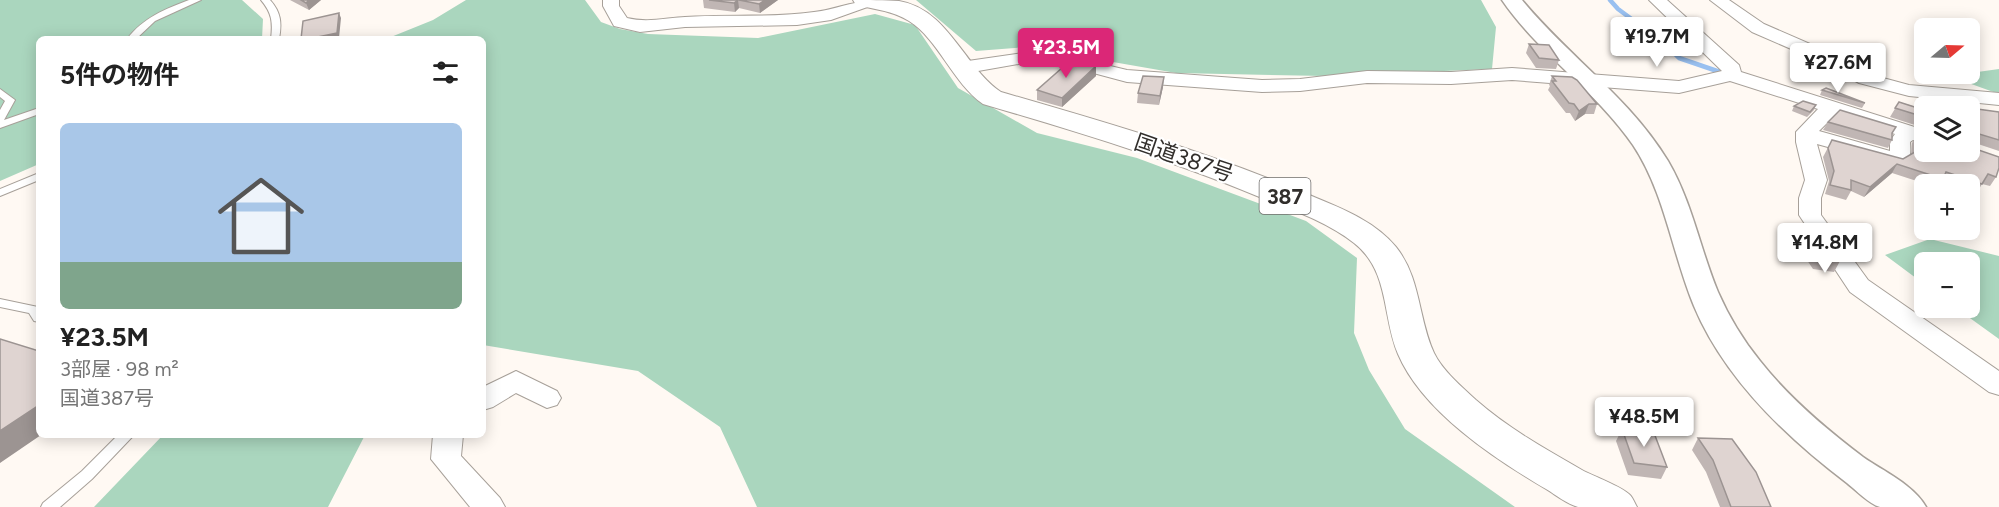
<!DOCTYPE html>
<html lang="ja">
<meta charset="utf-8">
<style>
:root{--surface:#fff;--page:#f6f6f6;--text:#222;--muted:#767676;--accent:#db2777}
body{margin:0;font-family:Figtree,"Noto Sans JP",sans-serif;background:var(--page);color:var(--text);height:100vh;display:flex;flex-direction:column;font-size:22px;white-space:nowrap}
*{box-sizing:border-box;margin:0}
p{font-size:20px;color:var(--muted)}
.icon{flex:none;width:33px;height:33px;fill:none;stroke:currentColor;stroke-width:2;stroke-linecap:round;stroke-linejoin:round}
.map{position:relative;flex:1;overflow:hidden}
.panel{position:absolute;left:36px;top:36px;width:450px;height:402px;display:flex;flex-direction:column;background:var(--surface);border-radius:9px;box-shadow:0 3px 15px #0003}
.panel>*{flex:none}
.needle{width:39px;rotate:71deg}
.tools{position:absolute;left:1914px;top:18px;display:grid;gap:12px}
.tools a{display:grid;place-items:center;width:66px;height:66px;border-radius:9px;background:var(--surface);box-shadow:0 3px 15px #0003;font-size:30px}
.price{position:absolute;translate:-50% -51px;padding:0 14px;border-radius:6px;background:#fff;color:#222;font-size:20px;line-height:39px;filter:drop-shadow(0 2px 3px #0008)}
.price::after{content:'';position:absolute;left:50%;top:36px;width:18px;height:14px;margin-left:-9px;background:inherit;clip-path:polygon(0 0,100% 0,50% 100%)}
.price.active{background:var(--accent);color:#fff}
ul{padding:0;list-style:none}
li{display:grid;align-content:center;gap:12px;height:318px;padding:0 24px}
li span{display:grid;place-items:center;height:186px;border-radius:9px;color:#555}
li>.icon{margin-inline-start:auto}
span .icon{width:108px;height:108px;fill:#fffc;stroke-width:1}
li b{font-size:26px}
h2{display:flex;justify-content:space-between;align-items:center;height:72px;padding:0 24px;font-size:26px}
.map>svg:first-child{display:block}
.green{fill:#aad6be}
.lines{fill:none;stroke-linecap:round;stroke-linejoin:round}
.stream{stroke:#99c0f0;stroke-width:4.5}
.service-casing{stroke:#a7a099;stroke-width:2}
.minor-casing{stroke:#a7a099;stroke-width:2}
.tertiary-casing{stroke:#a7a099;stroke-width:3}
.trunk-casing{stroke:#a7a099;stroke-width:2}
.service{fill:#fff;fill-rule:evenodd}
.minor{fill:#fff;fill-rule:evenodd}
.tertiary{fill:#fff;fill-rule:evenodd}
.trunk{fill:#fff;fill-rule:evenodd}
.wall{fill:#c0b6b4}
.shaded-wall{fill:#9c9492}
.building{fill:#dfd4d1;stroke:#9c9492;stroke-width:1.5}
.labels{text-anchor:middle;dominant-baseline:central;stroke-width:4.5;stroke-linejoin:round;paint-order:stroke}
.shield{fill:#fff;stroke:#6f6d6b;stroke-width:1.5}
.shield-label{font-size:21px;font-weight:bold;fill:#312e2b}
.street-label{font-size:22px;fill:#312e2b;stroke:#fff}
</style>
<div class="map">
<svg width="1999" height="507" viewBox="0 0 1999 507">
<rect width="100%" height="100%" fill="#fff9f3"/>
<path class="green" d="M0 0H242L263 19 262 39H39V164L0 181Z
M466 0H585L601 22 620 29 648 34 758 38 875 14 915 25 958 88 1037 133 1137 158 1306 221 1357 258 1354 333 1369 370 1405 429 1515 507H757L720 427 638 371 483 345V39H386L433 20Z
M916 0H1481L1496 27 1492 69 1325 76 1176 73 1027 47 976 51Z
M1999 69V94L1949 76Z
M1930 239 1999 256V339L1956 308H1970V262H1924V284L1885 255Z
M163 435H365L328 507H94Z"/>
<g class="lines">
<path class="stream" d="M1610 0 1618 9 1664 43 1679 58 1720 72"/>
<defs>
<path id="service" d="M189 0H201L155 21 136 39H127C143 18 165 9 189 0Z
M261 0H270C281 12 282 23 279 39H271C273 22 272 13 261 0Z
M0 89 15 100 4 120 39 108V114L0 128V110L5 101 0 97Z
M39 173V180L0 196V189Z
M0 299 38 307 39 322 34 321 29 313 0 307Z
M118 435H134L92 479 60 507H41L43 503 82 471Z"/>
<path id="minor" d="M603 0H619V6L627 18C647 23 665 18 685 17 728 14 771 18 814 12 835 10 854 0 875 1L873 5 831 20 797 25 685 27 640 32 614 26 603 6Z
M1649 0H1667L1739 65 1741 72 1924 130V143L1913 140 1910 142C1911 155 1911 163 1897 166L1817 144 1827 180 1821 198V215L1868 280 1999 371V395L1989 392 1850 292 1799 215V198L1805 180 1796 142V132L1818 109 1730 81 1679 93 1512 80 1451 84 1367 83 1300 91 1262 92 1127 82 1056 63 1030 62 961 74 954 72 952 68 954 64 961 62 1030 52 1056 53 1127 70 1262 80 1300 79 1367 71 1451 72 1512 68 1679 81 1722 71ZM1835 115 1895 134 1890 141V151L1819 131Z
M1710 0H1729L1764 24 1833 54 1872 75 1909 85 1999 93V105L1909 96 1859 83 1821 62 1752 32Z
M516 371 557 391 561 398 557 405 547 408 516 393 493 407 483 410V387Z
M433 435H463L461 456 500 498 505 507H470L431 459Z"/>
<path id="tertiary" d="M1502 0H1522C1568 56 1630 98 1668 161 1692 202 1700 249 1718 292 1729 317 1743 340 1760 361 1789 398 1826 429 1863 457 1883 471 1914 485 1926 507 1912 507 1893 507 1880 507 1869 504 1856 490 1847 483 1786 437 1724 378 1694 306 1672 253 1665 193 1633 145 1596 91 1539 54 1502 0Z"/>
<path id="trunk" d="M853 0C868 0 885 0 899 1 948 9 964 67 1001 92 1105 122 1208 152 1307 194 1338 207 1374 220 1396 247 1421 278 1418 318 1434 353 1442 370 1462 387 1476 400 1508 428 1545 449 1582 470 1593 476 1623 487 1630 495 1633 498 1635 504 1637 507 1622 507 1590 507 1578 507 1567 504 1556 495 1546 489 1495 459 1422 411 1398 354 1382 317 1390 271 1354 243 1326 221 1290 209 1257 196 1168 159 1075 131 983 104 952 82 939 40 909 21 893 11 874 9 856 5Z"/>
</defs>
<use href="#service" class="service-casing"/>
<use href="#minor" class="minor-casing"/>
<use href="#tertiary" class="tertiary-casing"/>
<use href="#trunk" class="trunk-casing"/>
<use href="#service" class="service"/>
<use href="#minor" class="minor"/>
<use href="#tertiary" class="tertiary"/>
<use href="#trunk" class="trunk"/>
</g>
<path class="wall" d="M290 0H321L309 10Z
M703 0H778L760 13 739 8 735 12 704 8Z
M1529 44 1559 60 1556 69 1536 68 1526 53Z
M1096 76 1062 107 1037 100V90Z
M1552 76 1597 104 1594 114H1585L1575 121 1570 113H1566L1548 90 1550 86 1549 85Z
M1163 87 1159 105 1137 103 1138 93Z
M1822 90 1865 103 1862 108 1820 95Z
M1899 102 1923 109 1924 107V128L1890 117Z
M1928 102 1961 106H1925Z
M1816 105 1814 110 1807 117 1792 111 1794 106Z
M1970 108 1999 112V151L1972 142 1970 147Z
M1828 122 1892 133V140L1888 148 1823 130Z
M1918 134 1996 177 1990 186 1982 184 1976 194 1970 191V184H1949L1941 182 1939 184H1926L1892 173 1864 197 1851 191 1846 200 1825 194 1829 181 1823 157 1832 140 1903 159 1911 155 1912 143Z
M1798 228 1840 261 1834 272 1813 269 1792 238Z
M1622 429 1667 467 1661 479 1628 475 1616 441Z
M1698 438 1771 507H1720L1706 472 1692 450Z"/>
<path class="shaded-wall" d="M309 0H321L309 10 306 3Z
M738 0 739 8 735 12 734 3Z
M765 0H778L760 13 759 4Z
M339 13 341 18 339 38 333 39H308Z
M1096 66V76L1062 107V98Z
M1164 77 1163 87 1159 105 1160 96Z
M1589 104 1585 114 1575 121 1579 111Z
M1897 164 1892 173 1864 197 1870 187Z
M39 405V435H41L0 463V431Z"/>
<path class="building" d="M301 0H309L306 3Z
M709 0H738L734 3Z
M739 0H765L759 4Z
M339 13 337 33 308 39H301L303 21Z
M1529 44 1549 45 1559 60 1539 58Z
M1071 60 1096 66 1062 98 1037 90Z
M1143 76 1164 77 1160 96 1138 93Z
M1552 76 1572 77 1577 80 1597 104H1589L1579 111 1574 104 1569 103 1552 81H1556Z
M1826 88 1865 103 1822 90Z
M1803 101 1816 105 1810 112 1794 106Z
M1899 102 1924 110V117L1895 108Z
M1928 102 1961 106H1932Z
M1970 108 1999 112V140L1976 133 1973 135 1974 141H1970Z
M1840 110 1896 127 1892 133V140L1828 122Z
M1918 134 1924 135V152H1970V147L1999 157V168L1996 177 1988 174 1982 184 1946 172 1943 179 1897 164 1870 187 1851 180V190L1830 185 1834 171 1828 148 1832 140 1903 159 1915 152Z
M1798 228 1819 230 1840 261 1820 258Z
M0 339 39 351V405L0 431Z
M1622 429 1654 433 1667 467 1634 463Z
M1698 438 1732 439 1756 472 1771 507H1731L1713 460Z"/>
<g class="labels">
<rect class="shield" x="1259.5" y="178" width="51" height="36" rx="4.5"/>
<g class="shield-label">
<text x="1285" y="196">387</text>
</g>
<g class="street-label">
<text transform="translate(1184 158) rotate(19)">国道387号</text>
</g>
</g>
</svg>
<div class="tools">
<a><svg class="needle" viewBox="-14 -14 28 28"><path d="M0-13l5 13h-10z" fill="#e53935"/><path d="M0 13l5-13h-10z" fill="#767676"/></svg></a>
<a><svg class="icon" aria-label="layers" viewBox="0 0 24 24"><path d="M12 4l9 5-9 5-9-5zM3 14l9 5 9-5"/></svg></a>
<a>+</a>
<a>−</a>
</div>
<b class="price" style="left:1657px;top:68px">¥19.7M</b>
<b class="price active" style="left:1066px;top:79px">¥23.5M</b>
<b class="price" style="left:1838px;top:94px">¥27.6M</b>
<b class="price" style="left:1825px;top:274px">¥14.8M</b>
<b class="price" style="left:1644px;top:448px">¥48.5M</b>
<section class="panel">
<h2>5件の物件<svg class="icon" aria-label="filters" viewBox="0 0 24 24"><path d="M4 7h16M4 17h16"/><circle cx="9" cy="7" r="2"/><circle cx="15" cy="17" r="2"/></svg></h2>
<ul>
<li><span style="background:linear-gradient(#a9c7e8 75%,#7fa58c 0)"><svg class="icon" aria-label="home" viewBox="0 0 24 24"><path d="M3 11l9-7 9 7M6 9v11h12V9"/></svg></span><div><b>¥23.5M</b><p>3部屋 · 98 m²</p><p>国道387号</p></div></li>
</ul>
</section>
</div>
